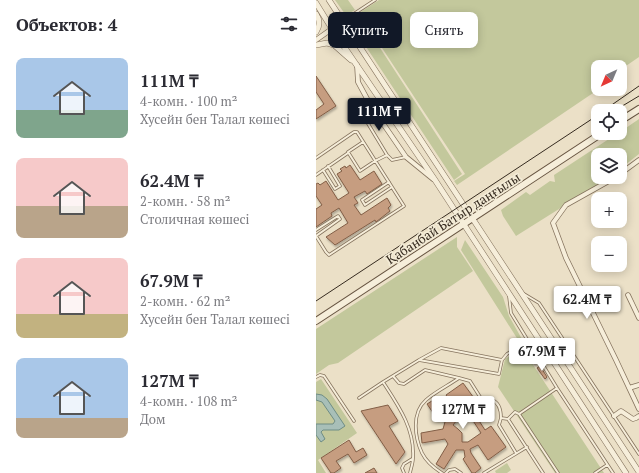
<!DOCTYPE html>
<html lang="ru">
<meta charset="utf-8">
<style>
:root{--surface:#fff;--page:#f7f7f7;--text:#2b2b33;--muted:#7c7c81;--accent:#111827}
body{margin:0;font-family:"PT Serif",serif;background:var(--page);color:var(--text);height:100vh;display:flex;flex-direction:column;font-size:15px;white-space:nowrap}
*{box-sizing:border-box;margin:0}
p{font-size:13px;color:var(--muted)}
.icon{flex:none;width:22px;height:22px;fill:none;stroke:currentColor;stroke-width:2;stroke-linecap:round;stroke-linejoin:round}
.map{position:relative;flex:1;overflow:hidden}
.panel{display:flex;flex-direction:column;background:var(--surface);width:316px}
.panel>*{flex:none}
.banner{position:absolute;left:12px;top:12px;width:251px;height:36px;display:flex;gap:8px}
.needle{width:26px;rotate:224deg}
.buttons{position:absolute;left:275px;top:60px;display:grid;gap:8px}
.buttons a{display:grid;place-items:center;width:36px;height:36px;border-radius:8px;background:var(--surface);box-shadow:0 2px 10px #0003;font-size:20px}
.price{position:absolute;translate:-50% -34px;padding:0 9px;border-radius:4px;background:#fff;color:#222;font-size:13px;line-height:26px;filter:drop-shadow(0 1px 2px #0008)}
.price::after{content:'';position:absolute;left:50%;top:24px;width:12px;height:9px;margin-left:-6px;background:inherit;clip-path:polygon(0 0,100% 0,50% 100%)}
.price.selected{background:var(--accent);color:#fff}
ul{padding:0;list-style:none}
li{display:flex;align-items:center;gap:12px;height:100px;padding:0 16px}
li span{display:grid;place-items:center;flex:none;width:112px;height:80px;border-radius:8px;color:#555}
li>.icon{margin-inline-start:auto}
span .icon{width:48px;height:48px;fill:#fffc;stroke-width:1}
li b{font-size:17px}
h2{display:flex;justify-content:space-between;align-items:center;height:48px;padding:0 16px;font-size:17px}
.chip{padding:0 14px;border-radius:8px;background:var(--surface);box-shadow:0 2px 10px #0003;font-size:14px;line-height:36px}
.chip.selected{background:var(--accent);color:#fff}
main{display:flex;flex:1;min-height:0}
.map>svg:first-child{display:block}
.green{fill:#c3c89c}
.water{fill:#a8bfb8;stroke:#6f8d85}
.building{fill:#c69d80;stroke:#825e46;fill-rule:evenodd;filter:url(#shadow)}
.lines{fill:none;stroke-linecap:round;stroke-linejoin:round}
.service-casing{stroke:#85735e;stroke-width:3.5}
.minor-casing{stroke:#85735e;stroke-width:5.5}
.tertiary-casing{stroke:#85735e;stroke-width:6}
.secondary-casing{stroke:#675441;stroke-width:8}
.service{stroke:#f6eeda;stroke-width:2}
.minor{stroke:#f6eeda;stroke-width:4}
.tertiary{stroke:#f6eeda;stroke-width:5}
.secondary{stroke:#f6eeda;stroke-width:6}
.tram{stroke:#362b20;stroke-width:1}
.labels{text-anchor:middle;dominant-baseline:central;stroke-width:3.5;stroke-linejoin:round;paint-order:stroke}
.street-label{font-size:13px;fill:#362b20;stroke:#f3ebd6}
</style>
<main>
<section class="panel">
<h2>Объектов: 4<svg class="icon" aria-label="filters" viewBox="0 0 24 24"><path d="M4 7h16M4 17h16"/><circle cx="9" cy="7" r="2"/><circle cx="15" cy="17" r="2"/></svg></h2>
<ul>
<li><span style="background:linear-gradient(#a9c7e8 65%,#7fa58c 0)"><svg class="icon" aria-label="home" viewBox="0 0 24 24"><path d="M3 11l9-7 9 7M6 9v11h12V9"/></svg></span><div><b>111M ₸</b><p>4-комн. · 100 m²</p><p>Хусейн бен Талал көшесі</p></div></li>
<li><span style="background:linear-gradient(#f6c9c9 60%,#b9a48a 0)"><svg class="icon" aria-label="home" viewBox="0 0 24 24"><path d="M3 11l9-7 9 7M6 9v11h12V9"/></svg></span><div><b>62.4M ₸</b><p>2-комн. · 58 m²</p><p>Столичная көшесі</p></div></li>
<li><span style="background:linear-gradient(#f6c9c9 70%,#c2b280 0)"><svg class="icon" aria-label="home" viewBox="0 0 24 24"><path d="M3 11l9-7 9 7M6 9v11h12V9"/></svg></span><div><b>67.9M ₸</b><p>2-комн. · 62 m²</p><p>Хусейн бен Талал көшесі</p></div></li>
<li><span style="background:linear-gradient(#a9c7e8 75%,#b9a48a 0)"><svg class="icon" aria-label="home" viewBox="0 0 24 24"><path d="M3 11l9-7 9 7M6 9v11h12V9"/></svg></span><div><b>127M ₸</b><p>4-комн. · 108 m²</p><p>Дом</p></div></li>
</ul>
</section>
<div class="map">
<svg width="323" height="473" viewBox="0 0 323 473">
<defs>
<filter id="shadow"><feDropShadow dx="1" dy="2" stdDeviation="1" flood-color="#0004"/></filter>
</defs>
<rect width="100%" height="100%" fill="#ebe0c7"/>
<path class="green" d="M19 0H32L39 10 34 13 29 14Z
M63 0H323V57L307 68 306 73 304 75V67H282L283 89 141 185 138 181 149 174 43 13Z
M42 14 146 174 138 180 35 24V19Z
M323 119V154L304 169V155H282V177H294L200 236 187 216 185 210 210 192 214 195 234 181 239 182 238 175 302 133H304V132Z
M141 237V247L157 271 22 363 13 365 0 374V329Z
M149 240 187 297 193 316 207 341 204 343 145 250Z
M206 348 288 473H239L182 387 189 359Z
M5 379 41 433 2 460 10 473H0V382Z
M191 463 195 470 191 473H180L179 471Z"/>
<path class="water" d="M0 394 6 395 11 399 29 426 23 430H7L5 432 9 439 5 442 0 435V424H17L19 421 6 402 0 400Z"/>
<path class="building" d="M0 76 20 106 0 119V110L8 104 0 92Z
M34 165 44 180 58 171 66 184 51 194 49 191 38 197 42 203 38 205 45 215 71 198 75 205 72 208 74 211 60 222 59 220 19 245 10 237 32 223 23 208 15 213 16 216 0 227V209L6 205 0 196V184L2 183 4 185 10 181 22 200 33 193 21 174 26 171 24 169 29 166 30 168Z
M213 351 220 362 218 364 210 352Z
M224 366 231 377 229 379 221 368Z
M147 383 163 405 156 410 169 430 175 426 190 447 172 460 162 445 154 449 155 453 165 468 159 473H156L147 459 149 457 148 450H140L128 469 120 464 132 444 129 439 106 443 105 433 127 429 129 422 124 418 122 420 111 404 119 399 129 415 133 417 141 411 130 395ZM152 413 165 433 152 442H146V433L142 429 137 425 141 420Z
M72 405 82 421 73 426 89 452 80 464 45 411Z
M33 440 40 452 47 448 51 455 38 463 32 454 20 461 25 468 18 473H15L5 458Z
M58 468 61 473H49Z"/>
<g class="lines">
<defs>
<path id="service" d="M27 21 59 0
M55 106 48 112V117L71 155 76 160 90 157
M47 142 32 152 44 171 59 161 71 155
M0 158 38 132H41L88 206 13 255 10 252 0 236
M7 170 19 189 24 186 12 166
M0 175 32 153
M73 182 46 200 49 205 76 187
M0 230 22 216 24 219 0 236
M208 294 223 303 323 454
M193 296 195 313 241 388 297 473
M186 360 183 374 103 360 125 348 186 360 191 354 212 341
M77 376 83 383 88 384 109 370 143 378
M0 377 4 375 8 376 38 421
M67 382C82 405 99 429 97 458 97 463 95 468 94 473
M43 398 67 382 103 360
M203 414 242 473
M185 418 183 425 200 453
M88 473 86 468 88 464 96 459
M126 473C118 468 110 461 106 453 99 438 95 413 110 400 119 392 133 385 143 378L154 381 166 400C169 400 173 400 176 400 184 403 185 411 185 418L192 419
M130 473 133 470 139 469 145 473
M168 473 211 447
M227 473 192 419 199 412 203 414 241 388
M279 473 291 465"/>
<path id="minor" d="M0 40 27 21
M41 65 42 82 55 106 90 157 117 179
M304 174 323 160
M300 177 250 205 237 223 250 258 300 360 323 409
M312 295 323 318
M313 388 323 385
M298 416 305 411 317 419 320 418 323 416"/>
<path id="tertiary" d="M13 0 323 472
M0 3 16 29 119 180 310 473
M0 14C4 20 4 26 0 32
M0 45 11 43 18 45 35 60"/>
<path id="secondary" d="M304 121 323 109
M0 321 286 133"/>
</defs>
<use href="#service" class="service-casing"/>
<use href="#minor" class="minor-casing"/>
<use href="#tertiary" class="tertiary-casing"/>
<use href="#secondary" class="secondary-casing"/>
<use href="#service" class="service"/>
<use href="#minor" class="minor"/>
<use href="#tertiary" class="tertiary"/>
<use href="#secondary" class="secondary"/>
<path class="tram" d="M287 111 323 86
M298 111 323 96
M0 301 282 115"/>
</g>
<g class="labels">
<g class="street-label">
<text transform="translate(137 218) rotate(-33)">Қабанбай Батыр даңғылы</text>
</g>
</g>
</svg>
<div class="buttons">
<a><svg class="needle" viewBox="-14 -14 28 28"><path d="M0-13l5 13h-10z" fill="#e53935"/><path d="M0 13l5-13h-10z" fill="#7c7c81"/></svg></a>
<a><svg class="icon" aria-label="locate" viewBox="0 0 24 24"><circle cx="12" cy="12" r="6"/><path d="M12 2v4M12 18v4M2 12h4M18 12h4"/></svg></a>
<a><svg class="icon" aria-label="layers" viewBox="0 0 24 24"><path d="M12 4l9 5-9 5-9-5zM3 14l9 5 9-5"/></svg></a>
<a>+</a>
<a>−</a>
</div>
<b class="price selected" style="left:63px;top:132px">111M ₸</b>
<b class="price" style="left:271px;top:320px">62.4M ₸</b>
<b class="price" style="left:226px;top:372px">67.9M ₸</b>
<b class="price" style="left:147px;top:430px">127M ₸</b>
<div class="banner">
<a class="chip selected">Купить</a>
<a class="chip">Снять</a>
</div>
</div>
</main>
